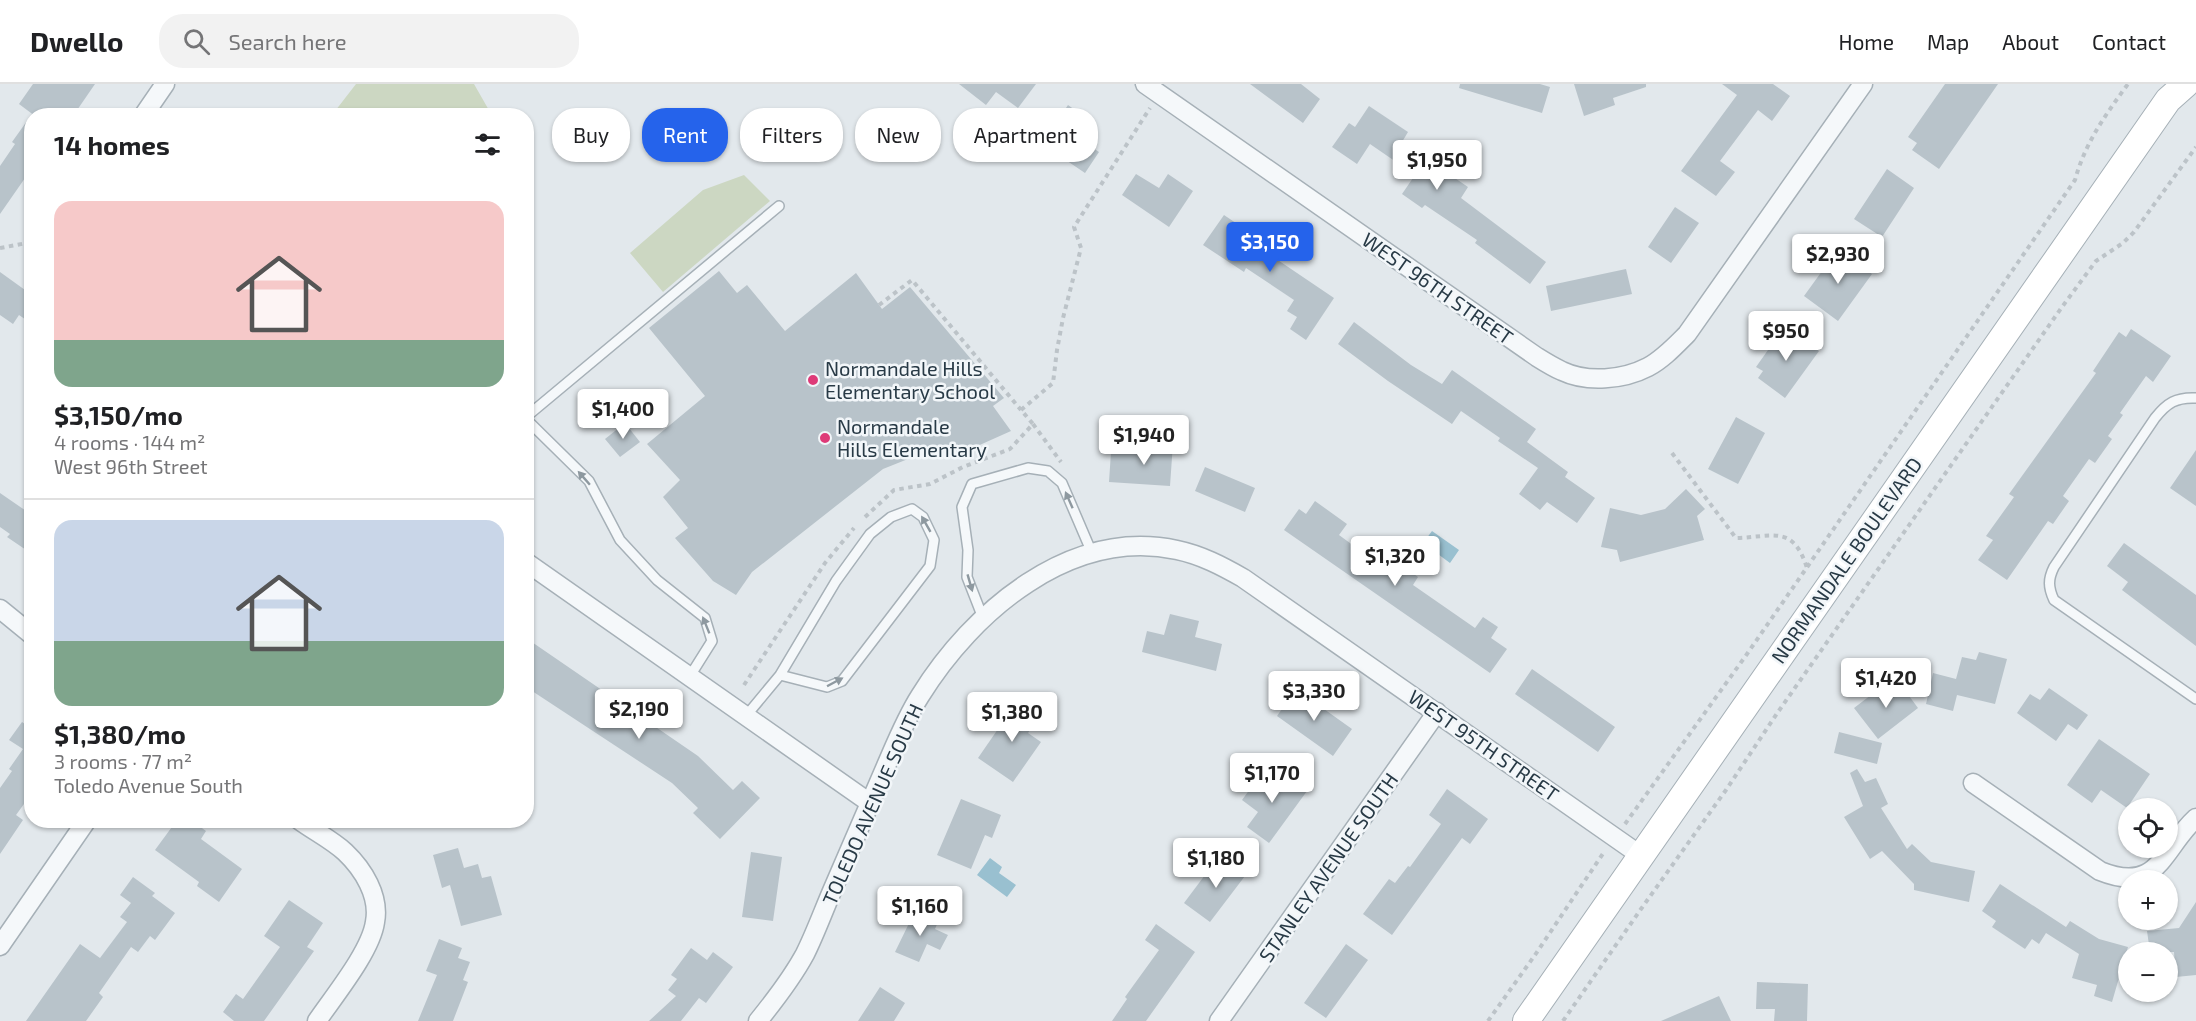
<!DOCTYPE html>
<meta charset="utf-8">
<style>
:root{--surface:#fff;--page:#f2f2f2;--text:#202124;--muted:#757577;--line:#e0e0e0;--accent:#2563eb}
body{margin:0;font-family:"Exo 2",sans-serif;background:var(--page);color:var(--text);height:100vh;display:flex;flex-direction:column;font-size:22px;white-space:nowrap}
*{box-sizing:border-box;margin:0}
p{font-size:20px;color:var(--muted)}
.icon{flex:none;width:33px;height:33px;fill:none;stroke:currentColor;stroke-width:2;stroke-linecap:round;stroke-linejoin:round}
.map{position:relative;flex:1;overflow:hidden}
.panel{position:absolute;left:24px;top:24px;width:510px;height:720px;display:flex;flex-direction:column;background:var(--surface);border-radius:24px;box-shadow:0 2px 4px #0004}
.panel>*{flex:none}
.banner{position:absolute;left:552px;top:24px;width:570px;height:54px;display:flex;gap:12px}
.fabs{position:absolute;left:2118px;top:714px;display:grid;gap:12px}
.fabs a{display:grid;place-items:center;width:60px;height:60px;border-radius:50%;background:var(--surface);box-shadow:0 2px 4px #0004;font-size:30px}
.price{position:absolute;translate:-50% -51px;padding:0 14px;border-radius:6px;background:#fff;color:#222;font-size:20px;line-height:39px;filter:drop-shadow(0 2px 3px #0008)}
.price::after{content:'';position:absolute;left:50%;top:36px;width:18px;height:14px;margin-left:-9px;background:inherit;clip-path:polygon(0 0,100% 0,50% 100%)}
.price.active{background:var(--accent);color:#fff}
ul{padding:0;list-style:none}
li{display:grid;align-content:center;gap:12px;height:318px;padding:0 30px}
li+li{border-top:2px solid var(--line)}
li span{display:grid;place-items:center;height:186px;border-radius:18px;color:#555}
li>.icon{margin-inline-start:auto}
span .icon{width:108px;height:108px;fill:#fffc;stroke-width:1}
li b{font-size:26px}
h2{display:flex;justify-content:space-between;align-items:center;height:72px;padding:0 30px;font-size:26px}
.tag{padding:0 21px;border-radius:24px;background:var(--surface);box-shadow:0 2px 4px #0004;font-size:21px;line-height:54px}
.tag.active{background:var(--accent);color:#fff}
header{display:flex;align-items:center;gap:36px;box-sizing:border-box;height:84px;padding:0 30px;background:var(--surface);border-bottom:2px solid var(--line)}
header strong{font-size:28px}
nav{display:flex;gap:33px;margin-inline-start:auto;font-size:21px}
.search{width:420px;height:54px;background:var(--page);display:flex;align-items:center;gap:15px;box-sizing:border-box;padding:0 21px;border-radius:24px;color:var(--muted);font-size:22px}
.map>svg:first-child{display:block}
.green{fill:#ccd7c2}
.water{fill:#99c0d0}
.building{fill:#b8c3ca}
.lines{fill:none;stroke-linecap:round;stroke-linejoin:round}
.lane-casing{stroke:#a6b0b7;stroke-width:12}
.street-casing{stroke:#a6b0b7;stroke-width:21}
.secondary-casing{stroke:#a6b0b7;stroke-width:28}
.path{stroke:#bcc3c8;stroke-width:4;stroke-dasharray:4.5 4.5;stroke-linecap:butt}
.lane{stroke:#f5f8fa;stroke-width:9}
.street{stroke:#f5f8fa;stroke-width:18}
.secondary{stroke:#fff;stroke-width:26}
.oneway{fill:#8e99a0}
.poi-dot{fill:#de3a78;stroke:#f2f6f9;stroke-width:2}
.labels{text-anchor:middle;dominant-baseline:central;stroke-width:5;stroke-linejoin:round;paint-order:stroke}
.street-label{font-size:20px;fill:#283a46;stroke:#f2f6f9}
.poi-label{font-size:20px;fill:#283a46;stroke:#f2f6f9;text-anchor:start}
</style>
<header>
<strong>Dwello</strong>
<div class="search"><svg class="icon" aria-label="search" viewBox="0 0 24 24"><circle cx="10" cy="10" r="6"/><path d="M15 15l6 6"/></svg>Search here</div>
<nav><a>Home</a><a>Map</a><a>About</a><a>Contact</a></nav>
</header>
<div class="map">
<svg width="2196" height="937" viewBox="0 0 2196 937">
<rect width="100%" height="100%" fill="#e2e8ec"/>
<path class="green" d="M356 0H474L490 28V31H332Z
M744 91 770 117 663 208 630 169 703 106Z"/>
<path class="water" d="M1432 447 1459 466 1450 479 1423 459Z
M990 774 1002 783 999 789 1016 801 1007 813 977 791Z"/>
<path class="building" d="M33 0H95L73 32H35L19 20Z
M959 0H1036L1018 24 996 8 986 21Z
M1250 0H1301L1320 15 1303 39Z
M1460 0H1540L1550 3 1542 29 1459 4Z
M1574 0H1646V3L1613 14 1615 21 1584 32Z
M1722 0H1773L1790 12 1772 37 1758 26 1720 77 1735 88 1716 112 1681 87 1737 11Z
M1945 0H1998L1939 85 1912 66 1917 59 1908 53Z
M1068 21 1093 39 1081 56 1099 68 1085 89 1042 60Z
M1369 22 1408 48 1402 58 1468 103 1461 114 1546 178 1530 200 1475 159 1477 156 1425 121 1422 124 1402 110 1415 91 1370 60 1357 80 1332 63 1349 39 1355 43Z
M32 30V84L0 130V82L15 60 12 58Z
M1887 85 1914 104 1882 153 1854 135Z
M1136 90 1159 104 1168 90 1193 107 1169 143 1122 111Z
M1675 123 1699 139 1671 179 1648 163Z
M1224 131 1264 158 1260 164 1334 214 1306 256 1290 245 1297 233 1287 227 1294 216 1246 184 1244 188 1203 161Z
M1838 165 1872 190 1838 237 1804 212Z
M1626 185 1632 210 1551 227 1546 202Z
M719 187 737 209 747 201 785 247 856 189 882 225 910 203 1004 314 993 322 1011 347 964 368 923 369 883 385 752 488 736 511 713 497 675 454 688 444 663 413 680 396 647 360 705 312 649 244Z
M0 188 32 211V240L19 231 13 240 0 231Z
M1354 238 1411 281 1442 300 1452 286 1536 345 1527 358 1568 388 1565 393 1595 414 1577 439 1547 418 1540 426 1519 410 1538 384 1498 357 1500 354 1461 327 1452 340 1388 297 1338 260Z
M1785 242 1819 267 1785 314 1758 294 1763 287 1756 283Z
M2131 245 2171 272 2153 298 2146 292 2120 329 2123 331 2108 352 2112 355 2095 379 2089 375 2063 412 2069 417 2053 440 2048 437 2007 496 1978 476 1993 456 1986 452 2014 413 2009 410 2096 289 2093 287 2119 248 2126 253Z
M1736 333 1765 349 1738 400 1708 385Z
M625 339 640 358 620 373 605 355Z
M1149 357 1173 359 1170 402 1109 398 1111 368 1147 371Z
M2196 366V422L2170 404Z
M1205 383 1255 404 1245 428 1195 407Z
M1686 405 1705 425 1697 432 1704 456 1620 478 1617 466 1601 463 1610 424 1641 431 1665 425Z
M0 409 32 431V470L7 453 10 450 0 443Z
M1315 417 1347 440 1339 451 1369 473 1370 471 1390 485 1396 477 1418 493 1413 501 1475 544 1483 533 1498 543 1491 554 1507 565 1490 589 1284 446 1299 425 1306 430Z
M2124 459 2196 511V562L2122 506 2128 498 2107 482Z
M1170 530 1199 537 1195 553 1222 560 1216 587 1142 568 1147 547 1164 551Z
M526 554 698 672 733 706 742 697 760 714 720 755 693 729 698 724 672 699 526 603Z
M1979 568 2007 575 1995 620 1957 611 1953 627 1926 620 1933 589 1956 595 1962 573 1976 576Z
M1532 585 1615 643 1598 668 1515 610Z
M1888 598 1894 606 1901 601 1918 624 1878 655 1854 624Z
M2049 604 2088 631 2077 646 2068 640 2056 657 2017 629 2030 610 2040 616Z
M1296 605 1352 645 1333 672 1277 632Z
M1018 616 1040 631 1028 649 1041 658 1013 698 978 674Z
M22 638 32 645V709L16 731 23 736 0 770V704L12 687 9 685 23 665 9 656Z
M1839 648 1882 659 1877 680 1834 669Z
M2099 655 2150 690 2127 724 2101 706 2092 719 2067 701Z
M1857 685 1865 698 1876 694 1888 720 1881 724 1907 765 1912 760 1931 778 1975 787 1969 818 1914 806V800L1882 767 1870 775 1844 733 1863 722 1850 689Z
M1261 690 1276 701 1284 690 1307 707 1269 759 1247 743 1258 728 1242 716Z
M1447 705 1488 735 1470 760 1462 754 1392 851 1363 830 1389 795 1395 799 1408 782 1410 783 1441 740 1429 731Z
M961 715 1001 731 992 754 985 751 971 785 937 771Z
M177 736H191L206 747 201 755 242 785 219 818 197 802 199 798 155 766Z
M458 764 464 784 478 780 482 794 491 792 502 831 461 842 450 801 442 804 433 771Z
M751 768 782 773 773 837 742 833Z
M1229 773 1248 788 1210 838 1184 819 1211 783 1218 788Z
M133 793 155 809 152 812 175 829 155 856 150 852 138 868 131 863 99 909 103 913 86 937H26L80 860 100 874 127 838 120 833 131 819 120 811Z
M2000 800 2066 843 2070 837 2099 855 2128 863 2112 918 2094 912 2097 901 2072 894 2079 870 2046 849 2039 860 2032 855 2025 865 1992 843 1996 837 1982 827Z
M289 816 323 839 307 863 314 867 264 937H234L223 928 236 910 243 915 280 863 264 852Z
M2196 818V891L2176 893 2174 868H2150L2147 847 2179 844Z
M915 827 938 838 935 845 948 851 940 866 927 860 919 878 895 868Z
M1156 840 1195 868 1146 937H1112L1127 915 1125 913 1159 866 1145 856Z
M439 855 462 864 458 874 470 878 463 896 468 898 453 937H418L437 891 426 887Z
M1346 860 1368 876 1326 934 1304 919Z
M691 864 707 876 713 868 733 883 706 919 699 914 681 937H649L676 912 668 906 677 895 671 891Z
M1757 898 1808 900 1807 937H1774L1775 925H1756Z
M880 903 905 919 894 937H858Z
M1719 912 1731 937H1661Z"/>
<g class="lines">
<defs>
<path id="lane" d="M2196 314C2176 313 2167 319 2155 334L2054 483C2048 495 2048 503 2054 516L2196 615
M526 333 779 122
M526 335 589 397 620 456 657 496 705 534 712 557 690 592
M526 424V425
M983 534 967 493 968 466 962 423 972 400 1028 384 1048 387 1062 399 1092 469
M746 632 780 591 836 497 870 450 891 433 912 425 923 433 934 456 930 482 842 597 827 603 780 591"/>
<path id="street" d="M1145 0 1537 273C1545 278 1553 283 1562 287 1587 299 1623 296 1648 283 1663 275 1675 262 1687 250L1863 0
M143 32 165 0
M526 478 870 719
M0 525 32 551
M1973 699 2100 787C2159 811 2162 765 2196 734
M299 736C314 747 332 756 345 768 363 785 380 812 375 838 371 867 334 912 317 937
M0 862 87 736
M758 937C775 916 792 894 805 870 815 850 823 828 832 807 850 765 868 723 886 682 896 659 906 634 920 612 972 528 1070 443 1177 466 1201 471 1222 482 1243 494L1640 771
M1219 937 1437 628"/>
<path id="secondary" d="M1526 937 2168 16 2186 0"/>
</defs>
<use href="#lane" class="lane-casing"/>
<use href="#street" class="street-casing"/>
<use href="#secondary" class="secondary-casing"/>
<path class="path" d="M0 164 32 158
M879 221 912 196 1021 326
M1033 340 1061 378
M1672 369 1736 454C1773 453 1793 440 1807 484
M865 433 894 406 930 400 963 383 1010 365 1033 340 1021 326 1053 299 1057 266 1063 234 1081 164 1074 143 1150 24
M744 601 825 479 854 444
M1625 740 1747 570 2075 96C2085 59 2106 30 2128 0
M1488 937 1535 871 1604 768
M1563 937 1641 825 1726 706 1778 628 2062 223 2096 177 2123 159 2134 148 2196 63"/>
<use href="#lane" class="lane"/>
<use href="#street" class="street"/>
<use href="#secondary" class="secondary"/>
</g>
<defs><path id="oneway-solid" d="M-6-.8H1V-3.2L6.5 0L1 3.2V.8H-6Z" transform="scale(1.5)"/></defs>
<g class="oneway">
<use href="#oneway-solid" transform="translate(584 394) rotate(-131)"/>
<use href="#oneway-solid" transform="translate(1069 416) rotate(-114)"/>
<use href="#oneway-solid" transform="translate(926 440) rotate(-120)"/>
<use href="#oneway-solid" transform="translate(970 499) rotate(74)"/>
<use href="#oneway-solid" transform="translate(706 541) rotate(-112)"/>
<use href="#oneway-solid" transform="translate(835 598) rotate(-28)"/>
</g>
<g class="poi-dot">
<circle cx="813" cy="296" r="6"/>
<circle cx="825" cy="354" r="6"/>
</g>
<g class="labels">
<g class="street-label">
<text transform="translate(1438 204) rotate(35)">WEST 96TH STREET</text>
<text transform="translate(1846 476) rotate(-55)">NORMANDALE BOULEVARD</text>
<text transform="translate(1484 661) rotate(35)">WEST 95TH STREET</text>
<text transform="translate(872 720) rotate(-66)">TOLEDO AVENUE SOUTH</text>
<text transform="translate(1328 783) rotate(-55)">STANLEY AVENUE SOUTH</text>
</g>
<g class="poi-label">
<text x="825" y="284">Normandale Hills<tspan x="825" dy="23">Elementary School</tspan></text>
<text x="837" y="342">Normandale<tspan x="837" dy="23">Hills Elementary</tspan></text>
</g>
</g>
</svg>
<div class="fabs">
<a><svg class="icon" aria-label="locate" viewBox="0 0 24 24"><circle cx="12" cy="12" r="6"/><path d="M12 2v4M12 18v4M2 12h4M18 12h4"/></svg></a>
<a>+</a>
<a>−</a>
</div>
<b class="price" style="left:1437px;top:107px">$1,950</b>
<b class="price active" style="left:1270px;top:189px">$3,150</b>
<b class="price" style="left:1838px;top:201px">$2,930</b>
<b class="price" style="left:1786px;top:278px">$950</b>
<b class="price" style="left:623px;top:356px">$1,400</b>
<b class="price" style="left:1144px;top:382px">$1,940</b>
<b class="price" style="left:1395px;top:503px">$1,320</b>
<b class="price" style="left:1886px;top:625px">$1,420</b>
<b class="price" style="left:1314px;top:638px">$3,330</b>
<b class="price" style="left:639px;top:656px">$2,190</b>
<b class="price" style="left:1012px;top:659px">$1,380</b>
<b class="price" style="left:1272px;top:720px">$1,170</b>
<b class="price" style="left:1216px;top:805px">$1,180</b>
<b class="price" style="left:920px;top:853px">$1,160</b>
<div class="banner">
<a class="tag">Buy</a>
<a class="tag active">Rent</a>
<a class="tag">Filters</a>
<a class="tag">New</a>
<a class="tag">Apartment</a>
</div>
<section class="panel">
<h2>14 homes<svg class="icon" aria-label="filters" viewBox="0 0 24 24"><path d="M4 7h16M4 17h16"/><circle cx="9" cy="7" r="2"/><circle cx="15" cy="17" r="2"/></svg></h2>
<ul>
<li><span style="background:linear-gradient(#f6c9c9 75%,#7fa58c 0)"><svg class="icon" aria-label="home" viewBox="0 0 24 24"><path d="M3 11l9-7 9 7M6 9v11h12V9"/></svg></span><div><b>$3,150/mo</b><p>4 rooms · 144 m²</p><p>West 96th Street</p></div></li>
<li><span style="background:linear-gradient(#c9d6e8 65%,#7fa58c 0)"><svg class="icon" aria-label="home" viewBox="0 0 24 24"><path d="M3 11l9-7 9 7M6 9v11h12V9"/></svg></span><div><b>$1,380/mo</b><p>3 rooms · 77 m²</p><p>Toledo Avenue South</p></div></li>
</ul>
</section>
</div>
